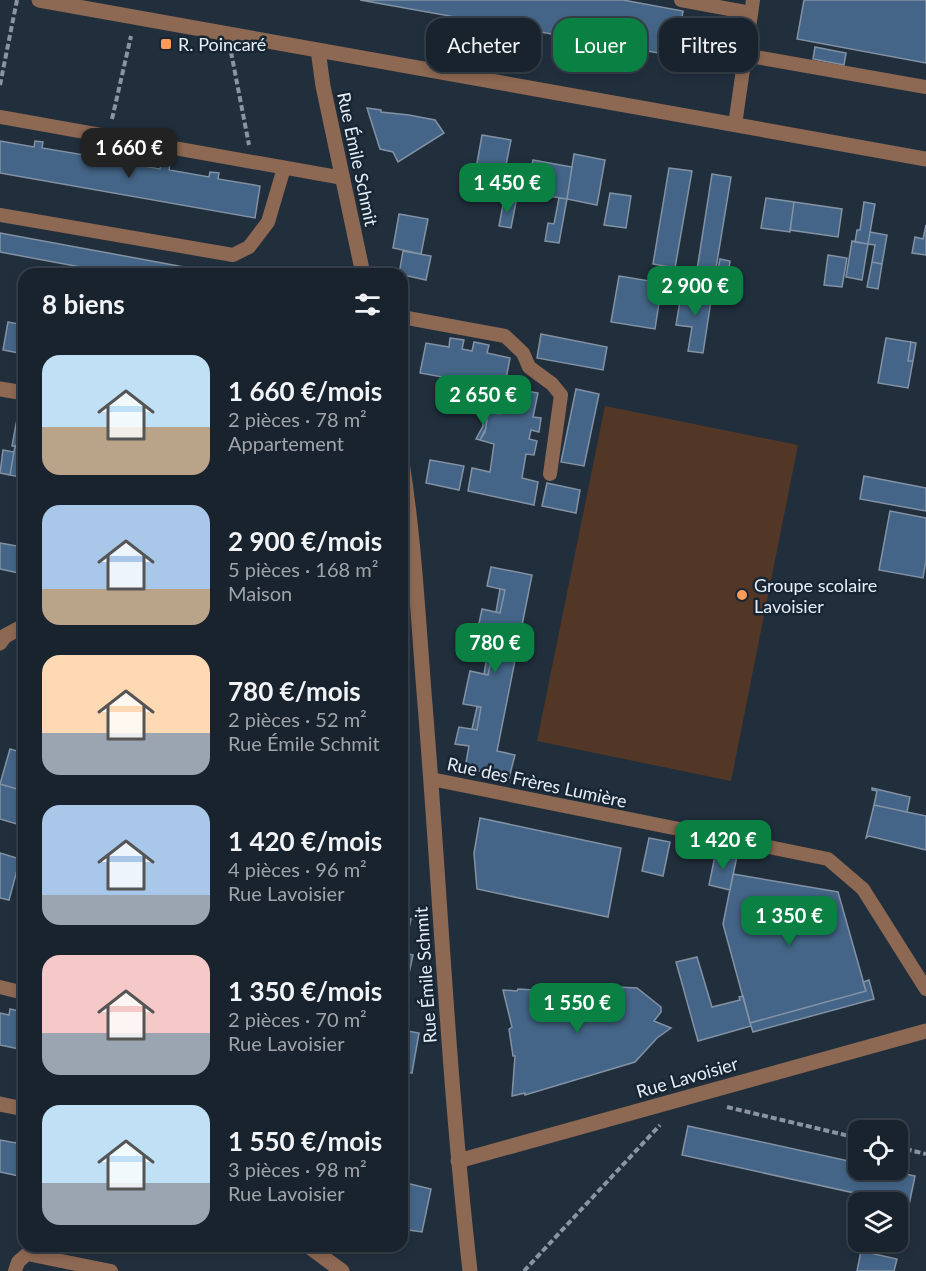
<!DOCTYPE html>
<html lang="fr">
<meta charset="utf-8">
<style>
:root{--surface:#19232e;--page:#222b36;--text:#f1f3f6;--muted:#9fa4aa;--line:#37404a;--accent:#0b8043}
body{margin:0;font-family:Lato,sans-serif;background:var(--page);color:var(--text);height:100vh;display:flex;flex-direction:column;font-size:22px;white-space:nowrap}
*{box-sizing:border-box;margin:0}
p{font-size:20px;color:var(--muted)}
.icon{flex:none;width:33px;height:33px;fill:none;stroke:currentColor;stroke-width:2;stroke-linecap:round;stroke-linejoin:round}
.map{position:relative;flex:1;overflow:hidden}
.drawer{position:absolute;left:18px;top:268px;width:390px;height:984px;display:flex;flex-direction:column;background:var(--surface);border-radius:18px;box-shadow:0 3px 9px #0003,0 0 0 2px var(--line)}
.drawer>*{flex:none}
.top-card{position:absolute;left:426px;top:18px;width:410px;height:54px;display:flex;gap:12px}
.tools{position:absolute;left:848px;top:1120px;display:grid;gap:12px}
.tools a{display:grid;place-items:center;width:60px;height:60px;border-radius:12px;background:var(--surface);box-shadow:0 3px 9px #0003,0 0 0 2px var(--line);font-size:30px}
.price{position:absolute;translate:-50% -51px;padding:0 14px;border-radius:12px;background:var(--accent);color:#fff;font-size:20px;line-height:39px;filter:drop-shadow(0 2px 3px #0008)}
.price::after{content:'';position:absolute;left:50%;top:36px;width:18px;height:14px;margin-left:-9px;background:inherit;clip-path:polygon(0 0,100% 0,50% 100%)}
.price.selected{background:#222;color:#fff}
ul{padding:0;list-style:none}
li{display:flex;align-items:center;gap:18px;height:150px;padding:0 24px}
li span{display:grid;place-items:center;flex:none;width:168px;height:120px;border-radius:18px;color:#555}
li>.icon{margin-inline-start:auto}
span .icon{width:72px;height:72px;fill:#fffc;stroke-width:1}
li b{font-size:26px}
h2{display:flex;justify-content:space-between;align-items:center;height:72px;padding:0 24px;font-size:26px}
.tag{padding:0 21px;border-radius:18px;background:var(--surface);box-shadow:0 3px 9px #0003,0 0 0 2px var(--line);font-size:21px;line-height:54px}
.tag.selected{background:var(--accent);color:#fff}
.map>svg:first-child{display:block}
.green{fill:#533726}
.building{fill:#446587;stroke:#8292a4;stroke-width:1.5}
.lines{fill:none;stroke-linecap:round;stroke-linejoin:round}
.path{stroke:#8a95a1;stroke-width:4;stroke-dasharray:6 3;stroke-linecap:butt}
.service{stroke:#8d6852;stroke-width:14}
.minor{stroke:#8d6852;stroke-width:15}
.poi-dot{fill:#fe9b59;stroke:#182533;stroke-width:2}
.labels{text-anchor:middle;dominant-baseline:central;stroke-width:5;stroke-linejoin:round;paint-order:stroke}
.poi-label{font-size:18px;fill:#e5eef8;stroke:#182533;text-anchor:start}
.street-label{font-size:18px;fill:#e5eef8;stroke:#182533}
</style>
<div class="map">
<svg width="926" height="1271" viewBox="0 0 926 1271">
<rect width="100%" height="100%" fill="#212f3d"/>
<path class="green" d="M605 406 798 445 731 781 537 741Z"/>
<path class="building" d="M360 0H623L683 11 675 56Z
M804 0H926V63L797 39Z
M815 47 846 53 844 65 813 59Z
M367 108 381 110V112L409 115 435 120 444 133 398 162 393 152 380 149Z
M482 135 511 140 502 185 474 180Z
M0 141 34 147 35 141 43 142 42 148 96 157 97 152 105 153 104 159 160 169 161 163 170 164 169 170 209 177 210 172 219 173 218 179 260 186 255 218 0 173Z
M574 154 605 160 597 205 567 199Z
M533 160 572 167 567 199 548 196 547 201 540 200 541 197 538 196V193L527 191Z
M669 168 692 171 675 268 653 264Z
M712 174 731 177 715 274 697 270Z
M610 193 631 196 626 228 604 225Z
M559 198 567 199 559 243 545 241 548 223 554 224Z
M766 198 794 202 790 232 761 228Z
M504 199 516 202 511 228 499 226Z
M794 202 842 209 838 237 790 230Z
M864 202 875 204 868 244 855 242 857 230H860Z
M399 214 428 219 421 254 393 248Z
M926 225V255L912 253 915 237 923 239Z
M870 232 887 235 882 264 872 262 875 245 868 244Z
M0 233 222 274H118L0 252Z
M852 241 868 244 862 280 846 277Z
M403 251 431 256 426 280 399 274Z
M828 255 847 258 842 287 824 285Z
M720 259 730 261 726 288 715 287Z
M872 262 882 264 878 289 867 287Z
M83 268 118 274H82Z
M270 268 306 274H268Z
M619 276 662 283 655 329 611 322Z
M682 289 712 294 703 353 688 351 692 327 676 325Z
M8 322 24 325V354L3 350Z
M541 334 607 347 603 370 537 358Z
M450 338 464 340 462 349 472 351 474 342 489 345 487 353 510 358 504 389 475 384 473 396 460 390 445 391 448 378 420 373 426 343 449 347Z
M886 338 911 342 908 361H913L908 388 878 383Z
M911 342 916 343 913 361H908Z
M506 384 510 385V388L538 393 533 417 541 418 539 432 531 430 529 439 537 441 534 455 526 454 522 478 538 482 534 505 468 491 472 468 490 472 494 444 480 440 486 428V412L500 414Z
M576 389 599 394 584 466 561 462Z
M448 390H460L466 393 473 396 472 401 463 396H445V391Z
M482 412H486L487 421 485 432 480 440 476 439 483 426Z
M17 419 24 420V448L12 446Z
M15 446 24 448V478L10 475Z
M3 450 14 452 10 475 0 473Z
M430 460 464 466 459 490 426 483Z
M864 476 926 488V511L860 499Z
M547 483 580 490 576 513 542 506Z
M890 511 926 518V560L923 578 879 570Z
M0 543 23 547 19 573 0 569Z
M491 567 532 575 497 751 515 755 509 778 465 768 469 746 455 744 459 727 477 730 481 707 463 704 470 671 488 675 493 652 474 648 482 609 500 613 505 590 487 586Z
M500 589 505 590 500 613 496 612Z
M488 651 493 652 488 675 484 674Z
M477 707H481L477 730 472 729Z
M10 749 24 753V791L0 784Z
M0 784 24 791 17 824 0 819Z
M872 788 910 797 907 812 874 805 877 791 872 790Z
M874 805 926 816V850L869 836 866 838Z
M480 818 621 848 608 917 477 889 474 853Z
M649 838 670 842 663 876 642 871Z
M716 851 737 856 730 890 709 885Z
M0 853 20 859 9 900 0 898Z
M733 874 838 892 866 991 750 1023 723 924Z
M402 883 409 884 405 907H402Z
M402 918 411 919 406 942H402Z
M402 952 413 955 408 978 402 977Z
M697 957 712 1007 740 1000 739 997 743 996 751 1026 698 1041 676 962Z
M869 980 874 999 753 1032 750 1023 866 991 863 982Z
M617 987 637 988 661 1007V1012L654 1021 671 1028 657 1038 635 1062 525 1095V1093L512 1096 515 1056H513L509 1029 512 1027 503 990 517 991 518 989 617 995Z
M10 1009 20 1011 18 1017 24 1018V1050L0 1045V1013L9 1015Z
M402 1030 419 1033 412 1073 402 1071Z
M688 1126 858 1163V1170H888L915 1176 909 1205 682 1155Z
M18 1137 24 1139V1177L0 1172V1140L16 1143Z
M402 1182 431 1189 422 1232 402 1229Z
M861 1251 897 1259 894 1271H857Z"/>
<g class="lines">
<path class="path" d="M231 52 249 145
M0 85 17 0
M112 119 131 36
M727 1107 858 1138
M897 1147 926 1154
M524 1271 660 1125"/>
<path class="service" d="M681 0 751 13
M744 55 926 87
M0 117 343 178
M735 125 753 0
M0 215 233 255 249 247 268 222 284 168
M402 317 505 336 523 353 529 367 552 384 561 395 550 474
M431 779 828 859 863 889 926 989
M0 987 24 993
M15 1271 18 1262 27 1254 111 1271"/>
<path class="minor" d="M39 0 926 159
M318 50 323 86 363 274
M0 389 24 393
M402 462C414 538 418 615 424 692 440 885 448 1079 470 1271
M0 643 5 636 24 626
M0 1104 24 1109
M458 1161 926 1031
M308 1246 342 1271"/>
</g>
<g class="poi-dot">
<rect x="160" y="38" width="12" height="12" rx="3"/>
<circle cx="742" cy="595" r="6"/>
</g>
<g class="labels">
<g class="poi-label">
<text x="178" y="44">R. Poincaré</text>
<text x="754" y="585">Groupe scolaire<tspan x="754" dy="21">Lavoisier</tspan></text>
</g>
<g class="street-label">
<text transform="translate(358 159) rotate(78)">Rue Émile Schmit</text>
<text transform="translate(537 782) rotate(12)">Rue des Frères Lumière</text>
<text transform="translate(425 975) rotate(-94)">Rue Émile Schmit</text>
<text transform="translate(687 1077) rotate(-16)">Rue Lavoisier</text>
</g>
</g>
</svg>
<div class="tools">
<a><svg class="icon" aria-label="locate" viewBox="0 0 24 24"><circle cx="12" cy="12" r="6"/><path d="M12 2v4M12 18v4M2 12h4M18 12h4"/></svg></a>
<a><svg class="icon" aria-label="layers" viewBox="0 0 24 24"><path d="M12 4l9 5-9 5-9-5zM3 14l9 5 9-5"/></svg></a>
</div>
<b class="price selected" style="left:129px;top:179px">1 660 €</b>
<b class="price" style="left:507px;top:214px">1 450 €</b>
<b class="price" style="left:695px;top:317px">2 900 €</b>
<b class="price" style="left:483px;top:426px">2 650 €</b>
<b class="price" style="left:495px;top:674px">780 €</b>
<b class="price" style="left:723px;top:871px">1 420 €</b>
<b class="price" style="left:789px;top:947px">1 350 €</b>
<b class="price" style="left:577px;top:1034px">1 550 €</b>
<div class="top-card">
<a class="tag">Acheter</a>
<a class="tag selected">Louer</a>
<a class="tag">Filtres</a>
</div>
<section class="drawer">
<h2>8 biens<svg class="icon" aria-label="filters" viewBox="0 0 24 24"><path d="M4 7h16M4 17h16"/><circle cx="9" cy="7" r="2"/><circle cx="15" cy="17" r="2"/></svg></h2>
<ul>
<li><span style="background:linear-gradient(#bfe0f5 60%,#b9a48a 0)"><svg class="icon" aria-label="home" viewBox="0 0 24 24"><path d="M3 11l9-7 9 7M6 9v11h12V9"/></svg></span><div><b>1 660 €/mois</b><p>2 pièces · 78 m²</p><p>Appartement</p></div></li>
<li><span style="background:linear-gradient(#a9c7e8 70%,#b9a48a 0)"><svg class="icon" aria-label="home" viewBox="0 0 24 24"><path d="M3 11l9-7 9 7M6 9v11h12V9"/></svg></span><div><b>2 900 €/mois</b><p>5 pièces · 168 m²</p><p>Maison</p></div></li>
<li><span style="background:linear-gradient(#ffd9b3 65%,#9aa5b1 0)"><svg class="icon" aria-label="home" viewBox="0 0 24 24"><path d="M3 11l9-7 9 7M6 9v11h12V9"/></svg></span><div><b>780 €/mois</b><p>2 pièces · 52 m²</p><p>Rue Émile Schmit</p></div></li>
<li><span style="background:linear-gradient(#a9c7e8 75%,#9aa5b1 0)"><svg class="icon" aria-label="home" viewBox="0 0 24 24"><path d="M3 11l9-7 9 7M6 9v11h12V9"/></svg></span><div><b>1 420 €/mois</b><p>4 pièces · 96 m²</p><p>Rue Lavoisier</p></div></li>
<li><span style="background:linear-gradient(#f6c9c9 65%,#9aa5b1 0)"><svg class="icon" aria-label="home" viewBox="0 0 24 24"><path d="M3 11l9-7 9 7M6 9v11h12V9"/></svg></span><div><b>1 350 €/mois</b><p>2 pièces · 70 m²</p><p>Rue Lavoisier</p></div></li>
<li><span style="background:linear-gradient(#bfe0f5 65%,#9aa5b1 0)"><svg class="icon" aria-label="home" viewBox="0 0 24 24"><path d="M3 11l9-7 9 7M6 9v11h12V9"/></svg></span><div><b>1 550 €/mois</b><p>3 pièces · 98 m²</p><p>Rue Lavoisier</p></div></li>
</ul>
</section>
</div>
